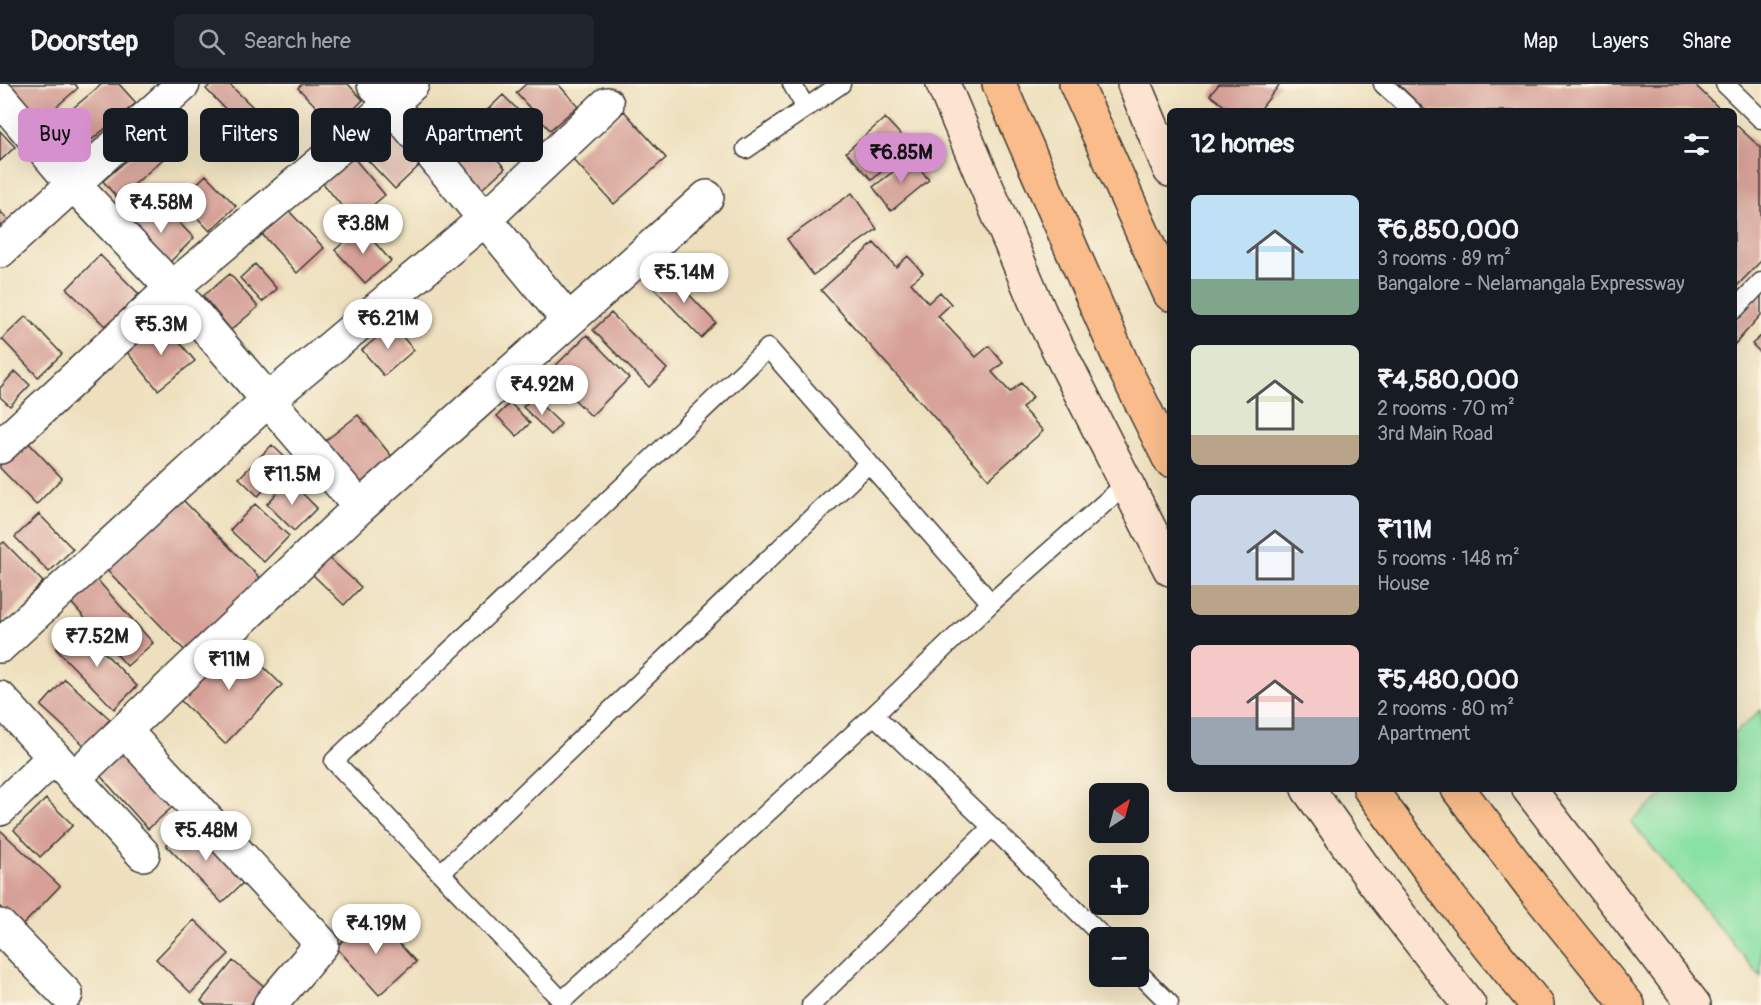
<!DOCTYPE html>
<meta charset="utf-8">
<style>
:root{--surface:#171b24;--page:#20242c;--text:#f1f3f6;--muted:#9ea1a6;--line:#363941;--accent:#d690ce}
body{margin:0;font-family:Pangolin,sans-serif;background:var(--page);color:var(--text);height:100vh;display:flex;flex-direction:column;font-size:22px;white-space:nowrap}
*{box-sizing:border-box;margin:0}
p{font-size:20px;color:var(--muted)}
.icon{flex:none;width:33px;height:33px;fill:none;stroke:currentColor;stroke-width:2;stroke-linecap:round;stroke-linejoin:round}
.map{position:relative;flex:1;overflow:hidden}
.sheet{position:absolute;left:1167px;top:24px;width:570px;height:684px;display:flex;flex-direction:column;background:var(--surface);border-radius:9px;box-shadow:0 6px 24px #0002}
.sheet>*{flex:none}
.banner{position:absolute;left:18px;top:24px;width:570px;height:54px;display:flex;gap:12px}
.needle{width:39px;rotate:36deg}
.fabs{position:absolute;left:1089px;top:699px;display:grid;gap:12px}
.fabs a{display:grid;place-items:center;width:60px;height:60px;border-radius:9px;background:var(--surface);box-shadow:0 6px 24px #0002;font-size:30px}
.price{position:absolute;translate:-50% -51px;padding:0 14px;border-radius:21px;background:#fff;color:#222;font-size:20px;line-height:39px;filter:drop-shadow(0 2px 3px #0008)}
.price::after{content:'';position:absolute;left:50%;top:36px;width:18px;height:14px;margin-left:-9px;background:inherit;clip-path:polygon(0 0,100% 0,50% 100%)}
.price.on{background:var(--accent);color:#111}
ul{padding:0;list-style:none}
li{display:flex;align-items:center;gap:18px;height:150px;padding:0 24px}
li span{display:grid;place-items:center;flex:none;width:168px;height:120px;border-radius:9px;color:#555}
li>.icon{margin-inline-start:auto}
span .icon{width:72px;height:72px;fill:#fffc;stroke-width:1}
li b{font-size:26px}
h2{display:flex;justify-content:space-between;align-items:center;height:72px;padding:0 24px;font-size:26px}
.chip{padding:0 21px;border-radius:9px;background:var(--surface);box-shadow:0 6px 24px #0002;font-size:21px;line-height:54px}
.chip.on{background:var(--accent);color:#111}
header{display:flex;align-items:center;gap:36px;box-sizing:border-box;height:84px;padding:0 30px;background:var(--surface);border-bottom:2px solid var(--line)}
header strong{font-size:28px}
nav{display:flex;gap:33px;margin-inline-start:auto;font-size:21px}
.search{width:420px;height:54px;background:var(--page);display:flex;align-items:center;gap:15px;box-sizing:border-box;padding:0 21px;border-radius:9px;color:var(--muted);font-size:22px}
.map>svg:first-child{display:block}
.green{fill:#8ae1a4;stroke:#537e60;stroke-width:1.5}
.building{fill:#d6a097}
.lines{fill:none;stroke-linecap:round;stroke-linejoin:round}
.lane-casing{stroke:#3c3934;stroke-width:21}
.street-casing{stroke:#3c3934;stroke-width:36}
.secondary-casing{stroke:#3c3934;stroke-width:36}
.highway-casing{stroke:#3c3934;stroke-width:36}
.lane{stroke:#fff;stroke-width:18}
.street{stroke:#fff;stroke-width:33}
.secondary{stroke:#fde4d0;stroke-width:33}
.highway{stroke:#f9bc8a;stroke-width:33}
</style>
<header>
<strong>Doorstep</strong>
<div class="search"><svg class="icon" aria-label="search" viewBox="0 0 24 24"><circle cx="10" cy="10" r="6"/><path d="M15 15l6 6"/></svg>Search here</div>
<nav><a>Map</a><a>Layers</a><a>Share</a></nav>
</header>
<div class="map">
<svg width="1761" height="921" viewBox="0 0 1761 921">
<rect width="100%" height="100%" fill="#fcf5e5"/>
<filter id="ink" filterUnits="userSpaceOnUse"><feTurbulence type="fractalNoise" baseFrequency=".0167" numOctaves="2"/><feDisplacementMap in="SourceGraphic" scale="12" xChannelSelector="R" yChannelSelector="G"/><feConvolveMatrix kernelMatrix="1 2 1 2 8 2 1 2 1" color-interpolation-filters="sRGB"/></filter>
<filter id="wash" filterUnits="userSpaceOnUse"><feTurbulence type="fractalNoise" baseFrequency=".008" numOctaves="4" result="noise"/><feDisplacementMap in="SourceGraphic" scale="24" xChannelSelector="R" yChannelSelector="G"/><feGaussianBlur stdDeviation="1.35" result="paint"/><feColorMatrix in="noise" values="0 0 0 0 0 0 0 0 0 0 0 0 0 0 0 0 0 1.4 0 .05"/><feComposite in="paint" operator="in"/></filter>
<g filter="url(#wash)">
<rect width="100%" height="100%" fill="#eee0be"/>
<path class="green" d="M1761 626V893L1631 738 1670 705H1734V650Z"/>
<g id="blocks">
<path class="building" d="M7 0H75L78 4 40 37Z
M102 0H119L136 19 78 67 55 39Z
M211 0H229L257 27 242 42 206 5Z
M302 0H348L363 16 336 43 298 4Z
M526 0H558L578 22 550 46 516 9Z
M1219 0H1280L1259 27H1231L1210 11Z
M1398 0H1694L1722 27H1426Z
M503 11 539 47 511 75 475 38Z
M624 27 666 74 614 120 572 74Z
M885 34 910 61 872 96 846 68Z
M1734 39 1761 64V177L1734 205Z
M388 42 423 78 395 105 360 68Z
M165 43 180 60 118 115 103 97Z
M470 45 505 84 482 105 447 66Z
M0 47 15 63 0 77Z
M348 67 385 111 354 137 317 92Z
M911 74 929 96 891 127 873 103Z
M206 91 236 122 210 147 180 116Z
M852 109 877 145 813 191 787 155Z
M157 116 194 154 165 183 128 145Z
M288 126 324 164 297 189 262 150Z
M0 127 9 137 0 146Z
M361 143 391 177 365 199 335 166Z
M874 159 896 183 908 172 923 189 911 199 928 219 940 208 951 220 938 232 976 273 989 262 1003 279 992 288 1010 308 1021 299 1033 313 1022 324 1043 347 989 395 821 206Z
M100 171 139 210 106 243 67 205Z
M255 180 277 205 262 218 240 194Z
M667 187 716 239 701 254 651 201Z
M230 190 258 223 231 246 203 212Z
M1761 209V231L1734 261V239Z
M611 229 667 285 649 303 593 246Z
M26 232 62 270 38 293 2 255Z
M164 239 195 277 158 306 127 268Z
M392 241 414 266 384 292 362 266Z
M587 251 629 294 591 332 548 289Z
M1761 252V269L1752 260Z
M15 287 30 301 10 322 0 313V304Z
M533 313 561 340 551 351 523 323Z
M510 319 530 339 517 352 497 332Z
M358 331 398 380 361 411 320 361Z
M24 354 62 394 36 421 0 384V377Z
M272 361 291 379 258 412 239 394Z
M289 396 317 424 294 447 267 420Z
M181 414 265 499 190 572 107 486Z
M255 420 289 452 264 478 230 446Z
M39 430 73 465 49 488 15 453Z
M4 458 43 498 0 540V461Z
M326 471 361 503 344 521 310 488Z
M94 492 153 559 127 582 68 515Z
M79 543 137 602 114 625 56 565Z
M233 553 282 601 225 660 176 612Z
M65 595 110 635 86 663 41 622Z
M128 661 178 718 148 745 97 688Z
M46 715 73 741 40 773 14 746Z
M190 737 247 795 222 819 166 761Z
M0 746 60 802 21 843 0 823Z
M372 830 416 878 379 911 336 863Z
M194 836 229 870 191 909 156 875Z
M233 877 265 903 250 921H206L201 917Z"/>
</g>
</g>
<g filter="url(#ink)">
<use href="#blocks" fill-opacity="0" stroke="#3c3934" stroke-width="1.5"/>
<g class="lines">
<defs>
<path id="lane" d="M792 0 806 24
M1383 0 1412 27
M1725 0 1761 35
M746 65 841 0
M1734 226 1761 198
M991 519 768 264 334 677 562 917 874 631 991 519 1126 400
M874 631 992 743 1104 854
M441 789 869 379
M1138 888 1169 919
M811 921 992 743"/>
<path id="street" d="M374 0 568 236
M0 14 74 101 172 204 360 423
M0 167 183 0
M0 363 172 204 391 20 412 0
M0 562 267 317 486 134 607 20
M0 614 143 770
M125 647 322 860 270 921
M73 695 360 423 707 113
M0 725 54 673
M0 842 66 910"/>
<path id="secondary" d="M943 0 1041 231 1170 485
M1134 0 1170 86
M1308 705 1371 794 1469 921
M1529 705 1694 921"/>
<path id="highway" d="M999 0 1123 282 1170 376
M1076 0 1170 210
M1370 705 1451 815 1537 921
M1458 705 1537 809 1628 921"/>
</defs>
<use href="#lane" class="lane-casing"/>
<use href="#street" class="street-casing"/>
<use href="#secondary" class="secondary-casing"/>
<use href="#highway" class="highway-casing"/>
<use href="#lane" class="lane"/>
<use href="#street" class="street"/>
<use href="#secondary" class="secondary"/>
<use href="#highway" class="highway"/>
</g>
</g>
</svg>
<div class="fabs">
<a><svg class="needle" viewBox="-14 -14 28 28"><path d="M0-13l5 13h-10z" fill="#e53935"/><path d="M0 13l5-13h-10z" fill="#9ea1a6"/></svg></a>
<a>+</a>
<a>−</a>
</div>
<b class="price on" style="left:901px;top:100px">₹6.85M</b>
<b class="price" style="left:161px;top:150px">₹4.58M</b>
<b class="price" style="left:363px;top:171px">₹3.8M</b>
<b class="price" style="left:684px;top:220px">₹5.14M</b>
<b class="price" style="left:388px;top:266px">₹6.21M</b>
<b class="price" style="left:161px;top:272px">₹5.3M</b>
<b class="price" style="left:542px;top:332px">₹4.92M</b>
<b class="price" style="left:292px;top:422px">₹11.5M</b>
<b class="price" style="left:97px;top:584px">₹7.52M</b>
<b class="price" style="left:229px;top:607px">₹11M</b>
<b class="price" style="left:206px;top:778px">₹5.48M</b>
<b class="price" style="left:376px;top:871px">₹4.19M</b>
<div class="banner">
<a class="chip on">Buy</a>
<a class="chip">Rent</a>
<a class="chip">Filters</a>
<a class="chip">New</a>
<a class="chip">Apartment</a>
</div>
<section class="sheet">
<h2>12 homes<svg class="icon" aria-label="filters" viewBox="0 0 24 24"><path d="M4 7h16M4 17h16"/><circle cx="9" cy="7" r="2"/><circle cx="15" cy="17" r="2"/></svg></h2>
<ul>
<li><span style="background:linear-gradient(#bfe0f5 70%,#7fa58c 0)"><svg class="icon" aria-label="home" viewBox="0 0 24 24"><path d="M3 11l9-7 9 7M6 9v11h12V9"/></svg></span><div><b>₹6,850,000</b><p>3 rooms · 89 m²</p><p>Bangalore - Nelamangala Expressway</p></div></li>
<li><span style="background:linear-gradient(#dfe7d0 75%,#b9a48a 0)"><svg class="icon" aria-label="home" viewBox="0 0 24 24"><path d="M3 11l9-7 9 7M6 9v11h12V9"/></svg></span><div><b>₹4,580,000</b><p>2 rooms · 70 m²</p><p>3rd Main Road</p></div></li>
<li><span style="background:linear-gradient(#c9d6e8 75%,#b9a48a 0)"><svg class="icon" aria-label="home" viewBox="0 0 24 24"><path d="M3 11l9-7 9 7M6 9v11h12V9"/></svg></span><div><b>₹11M</b><p>5 rooms · 148 m²</p><p>House</p></div></li>
<li><span style="background:linear-gradient(#f6c9c9 60%,#9aa5b1 0)"><svg class="icon" aria-label="home" viewBox="0 0 24 24"><path d="M3 11l9-7 9 7M6 9v11h12V9"/></svg></span><div><b>₹5,480,000</b><p>2 rooms · 80 m²</p><p>Apartment</p></div></li>
</ul>
</section>
</div>
